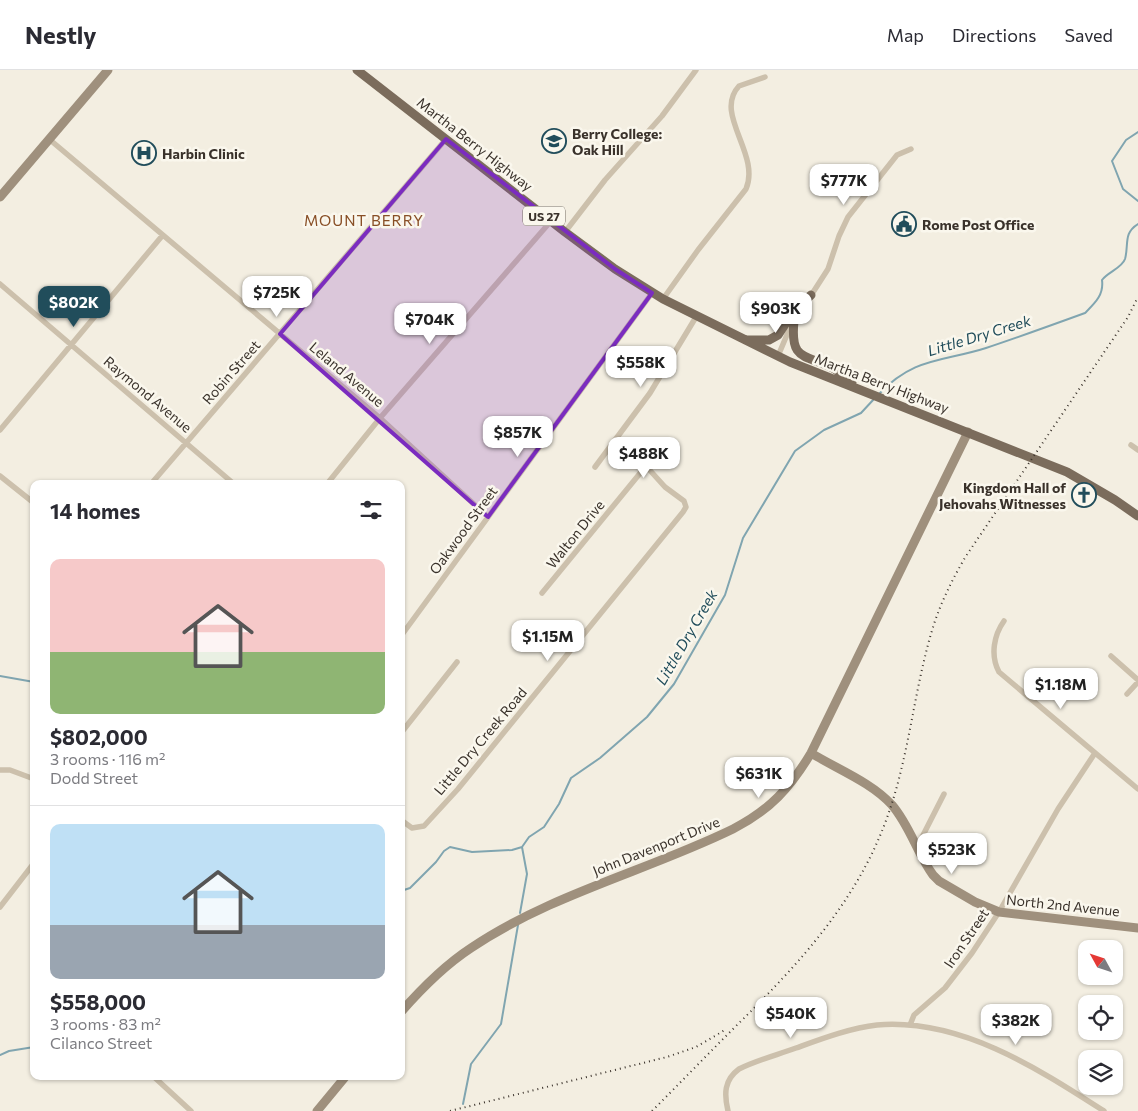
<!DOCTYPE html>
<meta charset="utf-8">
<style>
:root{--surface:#fff;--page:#f2f2f3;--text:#2b2b33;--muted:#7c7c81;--line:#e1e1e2;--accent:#214d5b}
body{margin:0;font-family:Commissioner,sans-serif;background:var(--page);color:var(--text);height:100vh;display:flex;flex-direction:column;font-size:19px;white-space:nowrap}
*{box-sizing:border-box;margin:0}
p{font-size:16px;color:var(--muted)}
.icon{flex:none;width:28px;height:28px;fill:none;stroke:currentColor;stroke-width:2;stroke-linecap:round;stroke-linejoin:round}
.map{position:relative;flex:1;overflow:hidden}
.sheet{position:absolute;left:30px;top:410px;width:375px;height:600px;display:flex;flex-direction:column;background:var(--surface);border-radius:10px;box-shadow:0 1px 4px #0004}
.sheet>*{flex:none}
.needle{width:32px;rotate:310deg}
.tools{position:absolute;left:1078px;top:870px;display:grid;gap:10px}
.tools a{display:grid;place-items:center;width:45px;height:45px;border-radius:10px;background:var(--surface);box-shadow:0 1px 4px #0004;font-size:25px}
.price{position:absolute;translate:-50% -42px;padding:0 11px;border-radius:10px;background:#fff;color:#222;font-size:16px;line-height:32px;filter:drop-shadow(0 1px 2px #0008)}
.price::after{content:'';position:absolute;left:50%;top:30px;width:15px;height:11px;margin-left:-8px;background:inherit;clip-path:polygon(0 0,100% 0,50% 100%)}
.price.selected{background:var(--accent);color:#fff}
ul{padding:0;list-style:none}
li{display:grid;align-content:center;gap:10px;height:265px;padding:0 20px}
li+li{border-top:1px solid var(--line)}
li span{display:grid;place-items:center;height:155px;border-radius:10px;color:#555}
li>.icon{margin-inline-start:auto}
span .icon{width:90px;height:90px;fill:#fffc;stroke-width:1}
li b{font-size:21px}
h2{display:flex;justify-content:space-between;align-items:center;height:60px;padding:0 20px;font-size:21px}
header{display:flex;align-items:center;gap:30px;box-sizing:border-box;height:70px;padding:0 25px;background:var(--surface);border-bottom:1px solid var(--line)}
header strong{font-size:24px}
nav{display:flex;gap:28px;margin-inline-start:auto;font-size:18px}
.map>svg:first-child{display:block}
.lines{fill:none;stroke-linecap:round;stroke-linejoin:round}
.stream{stroke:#80a5b0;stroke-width:2}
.street{stroke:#ccc0ac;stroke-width:5.5}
.secondary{stroke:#9f907d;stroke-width:9}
.primary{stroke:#7b6c5c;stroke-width:9}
.rail{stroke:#3a322b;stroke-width:2;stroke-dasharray:1 4;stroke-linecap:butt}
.marked{fill:#7b2cbf;fill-opacity:0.2;stroke:#7b2cbf;stroke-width:4;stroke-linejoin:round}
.labels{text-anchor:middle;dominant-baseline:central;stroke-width:5;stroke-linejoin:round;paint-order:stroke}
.shield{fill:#faf7ed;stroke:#746d65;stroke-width:1}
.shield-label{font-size:12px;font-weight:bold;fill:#3a322b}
.poi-label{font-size:14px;font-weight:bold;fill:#3a322b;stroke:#faf7ed;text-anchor:start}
.street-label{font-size:14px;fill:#3a322b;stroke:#faf7ed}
.neighbourhood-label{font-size:15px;letter-spacing:1px;fill:#884e25;stroke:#faf7ed}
.water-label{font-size:15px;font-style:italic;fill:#214d5b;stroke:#faf7ed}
</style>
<header>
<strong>Nestly</strong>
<nav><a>Map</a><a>Directions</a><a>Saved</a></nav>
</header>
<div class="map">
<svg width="1138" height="1041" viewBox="0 0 1138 1041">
<rect width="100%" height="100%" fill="#f3eee1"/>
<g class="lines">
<path class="stream" d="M1138 62 1126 70 1112 91 1123 119 1138 131
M879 324C914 287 942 292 986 278 1019 267 1052 255 1085 243 1095 233 1104 225 1102 210 1108 202 1122 198 1125 189 1129 175 1123 163 1138 154
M0 606 34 612
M401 821 410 818 436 792 444 781 450 777 472 782 512 780 522 777 529 767 544 757 559 734 571 708 600 688 647 647 674 614 725 525 743 468 795 381 824 360 861 343 874 329
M520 843 527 804 522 777
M0 985 9 981 34 977
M463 1034 471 994 501 954 518 855"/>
<path class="street" d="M49 69 380 348 488 447
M565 162 605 110 662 46 696 0
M0 214 234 414
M810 227 828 199 839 166 848 147 897 85 911 79
M663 229 698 180 746 119C761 84 713 44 739 16L765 7
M778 286 789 260 804 236
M0 360 162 166
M1131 375 1138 380
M595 397 650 323 696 247
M0 406 34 433
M151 414 446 69
M327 414 380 348 551 151
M542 523 646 396
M1004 551C994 565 990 585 999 602L1138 719
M401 566 652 223
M1111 586 1138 610
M1127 624 1138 612
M401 663 457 592
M0 700H10L34 709
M401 750 412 758 424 756 458 719 683 442 686 437 684 431 665 417 646 396 614 373
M917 777 944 724
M0 837 34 793
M910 955 914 945 945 918 972 883 999 842 1058 739 1095 683
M153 1006 191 1041
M728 1041C724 1024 724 1010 739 999 757 990 777 985 796 978 821 969 850 958 877 955 960 948 1037 998 1104 1041"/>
<path class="secondary" d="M0 127 108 0
M811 683C837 699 871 712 892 735 910 756 917 783 933 805L939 811 975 832 999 842 1138 858
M401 942C422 918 445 895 471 878 551 824 647 801 733 759 770 740 790 718 811 683L968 362
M317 1041 346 1006"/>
<path class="primary" d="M357 0 565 162 615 199 663 229 790 292 1067 402 1115 430 1138 446
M794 251C790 291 804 284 833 298 840 302 845 308 852 313
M747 270H769L778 265 793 242 811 225"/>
<path class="rail" d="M450 1041 667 987 696 977 725 960
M652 1041C680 1013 707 985 734 958 798 895 858 831 888 745 910 683 914 617 934 554 942 530 953 508 966 486L1128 247 1138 227"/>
</g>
<path class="marked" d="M446 69 615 199 652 223 488 447 280 264Z"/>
<defs>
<symbol id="university-ring" viewBox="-11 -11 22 22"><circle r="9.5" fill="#faf7ed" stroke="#214d5b" stroke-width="1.5"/><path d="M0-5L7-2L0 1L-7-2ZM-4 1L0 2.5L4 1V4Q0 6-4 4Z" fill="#214d5b"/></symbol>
<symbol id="hospital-ring" viewBox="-11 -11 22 22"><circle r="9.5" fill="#faf7ed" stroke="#214d5b" stroke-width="1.5"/><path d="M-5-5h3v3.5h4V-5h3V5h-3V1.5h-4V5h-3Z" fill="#214d5b"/></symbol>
<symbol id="civic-ring" viewBox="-11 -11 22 22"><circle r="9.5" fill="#faf7ed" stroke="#214d5b" stroke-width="1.5"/><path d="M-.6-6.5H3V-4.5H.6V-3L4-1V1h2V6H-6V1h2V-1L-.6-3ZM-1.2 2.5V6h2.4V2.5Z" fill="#214d5b"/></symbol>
<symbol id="church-ring" viewBox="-11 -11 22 22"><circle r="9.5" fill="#faf7ed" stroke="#214d5b" stroke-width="1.5"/><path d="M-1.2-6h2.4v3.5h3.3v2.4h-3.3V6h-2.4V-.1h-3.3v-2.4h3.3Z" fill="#214d5b"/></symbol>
</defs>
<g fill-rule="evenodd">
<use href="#university-ring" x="540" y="57" width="28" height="28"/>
<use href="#hospital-ring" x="130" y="69" width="28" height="28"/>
<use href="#civic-ring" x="890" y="140" width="28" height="28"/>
<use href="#church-ring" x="1070" y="411" width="28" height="28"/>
</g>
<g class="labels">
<rect class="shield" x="523" y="136.5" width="42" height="19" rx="4"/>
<g class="shield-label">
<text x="544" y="146">US 27</text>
</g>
<g class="poi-label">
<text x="572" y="63">Berry College:<tspan x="572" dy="16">Oak Hill</tspan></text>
<text x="162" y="83">Harbin Clinic</text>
<text x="922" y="154">Rome Post Office</text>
<text x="1066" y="417" text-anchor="end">Kingdom Hall of<tspan x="1066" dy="16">Jehovahs Witnesses</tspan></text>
</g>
<g class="street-label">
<text transform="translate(475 74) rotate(38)">Martha Berry Highway</text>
<text transform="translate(231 302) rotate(-49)">Robin Street</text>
<text transform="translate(347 304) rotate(40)">Leland Avenue</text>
<text transform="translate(882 313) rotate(21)">Martha Berry Highway</text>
<text transform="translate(148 324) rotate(40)">Raymond Avenue</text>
<text transform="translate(463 460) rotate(-54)">Oakwood Street</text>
<text transform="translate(575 464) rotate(-51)">Walton Drive</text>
<text transform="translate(480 671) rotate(-50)">Little Dry Creek Road</text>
<text transform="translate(656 776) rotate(-22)">John Davenport Drive</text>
<text transform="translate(1063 835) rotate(6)">North 2nd Avenue</text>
<text transform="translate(966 868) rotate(-56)">Iron Street</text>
</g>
<g class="neighbourhood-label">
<text x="364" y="150">MOUNT BERRY</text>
</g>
<g class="water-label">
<text transform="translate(979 265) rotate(-17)">Little Dry Creek</text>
<text transform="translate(686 567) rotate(-60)">Little Dry Creek</text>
</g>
</g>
</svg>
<div class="tools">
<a><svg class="needle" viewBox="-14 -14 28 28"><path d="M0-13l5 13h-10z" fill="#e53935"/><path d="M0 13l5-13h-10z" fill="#7c7c81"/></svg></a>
<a><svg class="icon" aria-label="locate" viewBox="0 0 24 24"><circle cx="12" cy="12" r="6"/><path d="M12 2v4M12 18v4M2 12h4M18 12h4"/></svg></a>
<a><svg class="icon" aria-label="layers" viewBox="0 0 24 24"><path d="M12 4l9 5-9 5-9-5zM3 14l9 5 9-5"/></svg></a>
</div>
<b class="price" style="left:844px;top:136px">$777K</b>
<b class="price" style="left:277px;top:248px">$725K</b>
<b class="price selected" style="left:74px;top:258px">$802K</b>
<b class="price" style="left:776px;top:264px">$903K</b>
<b class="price" style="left:430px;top:275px">$704K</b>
<b class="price" style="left:641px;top:318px">$558K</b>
<b class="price" style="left:518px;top:388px">$857K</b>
<b class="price" style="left:644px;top:409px">$488K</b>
<b class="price" style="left:548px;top:592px">$1.15M</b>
<b class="price" style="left:1061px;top:640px">$1.18M</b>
<b class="price" style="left:759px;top:729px">$631K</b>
<b class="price" style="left:952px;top:805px">$523K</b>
<b class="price" style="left:791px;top:969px">$540K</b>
<b class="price" style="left:1016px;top:976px">$382K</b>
<section class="sheet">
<h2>14 homes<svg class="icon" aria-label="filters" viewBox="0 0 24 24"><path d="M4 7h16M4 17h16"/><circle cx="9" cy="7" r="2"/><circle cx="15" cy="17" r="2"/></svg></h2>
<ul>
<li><span style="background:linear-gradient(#f6c9c9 60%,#8fb573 0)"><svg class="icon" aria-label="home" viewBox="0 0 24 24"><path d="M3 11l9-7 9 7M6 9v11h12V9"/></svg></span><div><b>$802,000</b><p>3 rooms · 116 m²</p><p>Dodd Street</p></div></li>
<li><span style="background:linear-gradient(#bfe0f5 65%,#9aa5b1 0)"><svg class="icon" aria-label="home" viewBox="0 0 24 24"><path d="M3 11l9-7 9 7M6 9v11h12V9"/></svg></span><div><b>$558,000</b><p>3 rooms · 83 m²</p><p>Cilanco Street</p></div></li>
</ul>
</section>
</div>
